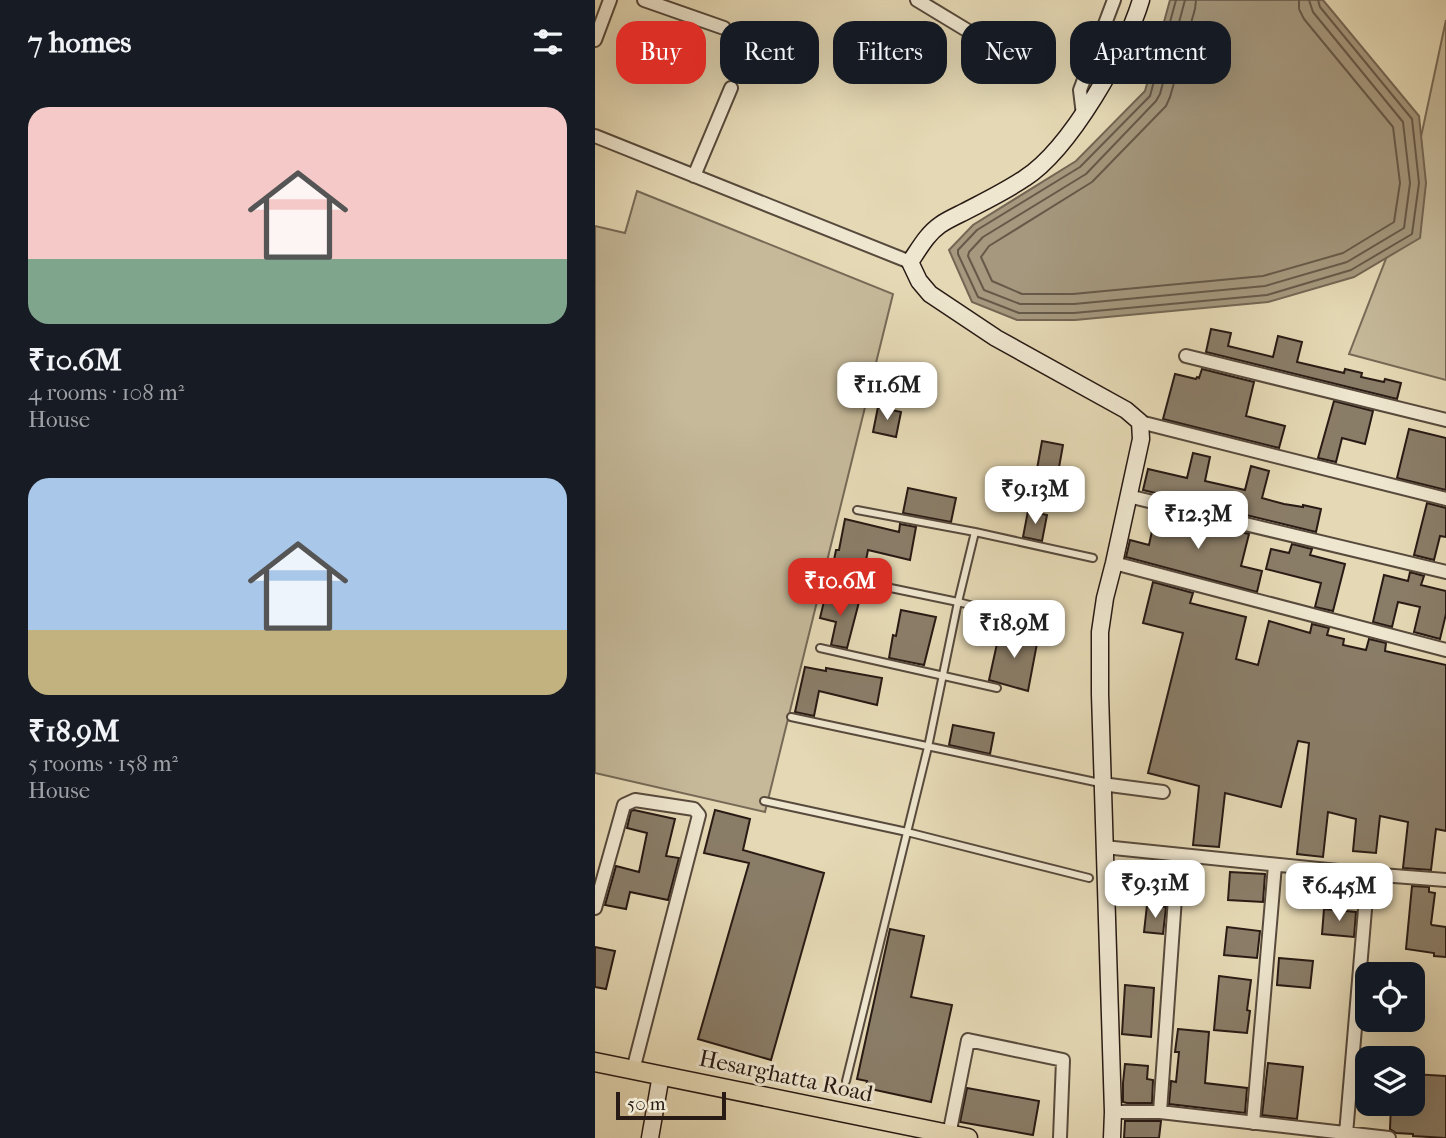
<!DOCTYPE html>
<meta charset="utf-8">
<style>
:root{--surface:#171b24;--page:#20242c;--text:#f1f3f6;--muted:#9ea1a6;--accent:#d93025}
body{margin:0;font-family:"IM FELL French Canon",serif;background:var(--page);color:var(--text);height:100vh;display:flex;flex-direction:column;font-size:26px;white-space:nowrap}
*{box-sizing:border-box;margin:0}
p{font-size:23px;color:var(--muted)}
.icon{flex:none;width:38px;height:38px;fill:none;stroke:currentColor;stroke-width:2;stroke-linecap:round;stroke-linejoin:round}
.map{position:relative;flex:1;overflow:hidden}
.details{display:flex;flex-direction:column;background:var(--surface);width:595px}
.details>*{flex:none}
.guide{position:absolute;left:21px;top:21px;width:665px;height:63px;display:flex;gap:14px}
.fabs{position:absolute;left:760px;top:962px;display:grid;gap:14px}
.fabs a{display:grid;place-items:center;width:70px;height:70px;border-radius:14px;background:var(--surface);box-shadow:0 7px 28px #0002;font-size:35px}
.scale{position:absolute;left:21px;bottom:18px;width:110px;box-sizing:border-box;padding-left:7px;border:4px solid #281a14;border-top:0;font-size:19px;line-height:24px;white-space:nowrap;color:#281a14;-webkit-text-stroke:5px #eee6cf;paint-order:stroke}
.price{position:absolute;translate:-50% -60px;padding:0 16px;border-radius:14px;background:#fff;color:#222;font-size:23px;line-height:46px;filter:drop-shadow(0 2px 4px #0008)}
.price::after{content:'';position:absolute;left:50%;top:42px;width:21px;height:16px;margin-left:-10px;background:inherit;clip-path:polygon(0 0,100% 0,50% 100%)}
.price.on{background:var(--accent);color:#fff}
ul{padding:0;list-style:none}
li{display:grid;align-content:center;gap:14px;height:371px;padding:0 28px}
li span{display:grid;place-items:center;height:217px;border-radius:21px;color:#555}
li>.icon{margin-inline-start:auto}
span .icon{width:126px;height:126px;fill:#fffc;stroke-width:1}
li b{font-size:30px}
h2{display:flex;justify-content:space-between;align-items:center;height:84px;padding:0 28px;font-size:30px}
.pill{padding:0 24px;border-radius:21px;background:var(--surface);box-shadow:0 7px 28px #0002;font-size:24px;line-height:63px}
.pill.on{background:var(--accent);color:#fff}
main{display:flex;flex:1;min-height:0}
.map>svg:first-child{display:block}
.green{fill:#c5b99a;stroke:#766a57;stroke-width:2}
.water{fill:#a5987e;stroke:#736654;stroke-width:2}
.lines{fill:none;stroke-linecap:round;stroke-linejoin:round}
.shore{stroke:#665949;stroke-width:2}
.building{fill:#8a7d68;stroke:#281a14;stroke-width:2}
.lane-casing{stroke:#574a3c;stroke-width:10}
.street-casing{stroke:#574a3c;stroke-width:16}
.secondary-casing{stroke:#281a14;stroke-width:19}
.primary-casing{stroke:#281a14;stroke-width:21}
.lane{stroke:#eee6cf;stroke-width:6}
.street{stroke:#eee6cf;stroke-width:12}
.secondary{stroke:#eee6cf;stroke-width:16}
.primary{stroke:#e5d9b5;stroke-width:18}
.labels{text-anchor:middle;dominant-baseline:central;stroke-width:6;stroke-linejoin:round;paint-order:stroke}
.street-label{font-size:23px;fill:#281a14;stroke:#eee6cf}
</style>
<main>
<section class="details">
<h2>7 homes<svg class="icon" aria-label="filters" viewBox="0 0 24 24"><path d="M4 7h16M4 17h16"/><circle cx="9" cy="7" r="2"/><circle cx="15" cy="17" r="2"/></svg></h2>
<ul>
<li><span style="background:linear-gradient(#f6c9c9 70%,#7fa58c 0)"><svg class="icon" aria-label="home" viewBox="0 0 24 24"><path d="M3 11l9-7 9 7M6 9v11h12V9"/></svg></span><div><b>₹10.6M</b><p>4 rooms · 108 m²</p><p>House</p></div></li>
<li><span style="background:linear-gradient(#a9c7e8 70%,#c2b280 0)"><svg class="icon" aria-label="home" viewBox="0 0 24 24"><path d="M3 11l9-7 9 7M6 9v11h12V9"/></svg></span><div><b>₹18.9M</b><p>5 rooms · 158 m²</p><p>House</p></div></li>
</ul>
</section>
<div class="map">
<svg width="851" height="1138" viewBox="0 0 851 1138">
<rect width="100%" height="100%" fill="#e5d9b5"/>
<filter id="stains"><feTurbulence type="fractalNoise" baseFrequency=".00286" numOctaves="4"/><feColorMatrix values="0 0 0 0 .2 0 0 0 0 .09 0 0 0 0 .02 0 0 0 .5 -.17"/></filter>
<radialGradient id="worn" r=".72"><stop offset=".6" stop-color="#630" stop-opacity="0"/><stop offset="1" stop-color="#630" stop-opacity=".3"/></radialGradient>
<path class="green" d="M851 20V380L754 354 811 207Z
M42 191 298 294 170 812 0 773V226L30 233Z"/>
<path class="water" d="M575 0H728L824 116 831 183 825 238 759 277 673 302 480 320H422L377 302 354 250 378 225 481 161 550 91Z"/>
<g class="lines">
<path class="shore" d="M581 0 555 96 485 167 382 230 363 250V254L383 297 424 313H479L672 295 756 270 817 234 824 183 817 119 725 7 723 0
M590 0 565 94 561 101 491 174 388 237 374 252 373 256 389 290 425 304H479L670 286 752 262 809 228 815 183 808 122 718 12 714 0
M601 0 600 9 575 97 571 106 497 182 394 246 386 257 397 281 427 294H478L668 276 748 253 799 222 805 183 798 127 709 19 704 9V0"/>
</g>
<path class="building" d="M616 329 636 333 633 346 678 357 683 336 707 342 702 362 749 373 750 369 767 373 766 377 789 382 790 379 806 383 802 399 611 352Z
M607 369 659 382 651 416 690 426 684 448 568 419 580 374 601 379 602 377 604 378Z
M739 401 778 411 770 444 747 438 741 462 723 458Z
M283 407 306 412 301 437 278 432Z
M814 429 851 438V490L802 478Z
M447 441 468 445 463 473 442 469Z
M598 453 615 457 610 481 650 490 656 466 674 471 667 498 689 504 708 507V505L726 509 721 532 548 490 553 469 592 478Z
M313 488 361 498 356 522 308 513Z
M832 503 851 508V537L845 536 839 560 819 555Z
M433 511 452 515 447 541 428 537Z
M561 512 654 534 646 566 667 571 662 592 531 557 535 540 554 545Z
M250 519 304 532 305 524 321 527 315 560 273 550 268 576 237 570 241 550H244Z
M697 544 717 549 715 555 750 564 738 611 720 607 726 583 671 569 676 549 694 553Z
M815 572 829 576 826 585 851 591V614L845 639 819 632 825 607 803 602 797 627 778 622 789 575 813 581Z
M558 582 598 593 595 603 651 617 641 659 663 665 674 621 715 633 717 624 734 628 732 635 749 639 748 645 771 650 774 639 791 643 790 651 851 665V831L841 829 836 870 808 868 813 822 785 816 781 853 758 851 761 819 733 812 728 857 702 854 714 743 703 741 686 807 630 793 624 847 598 845 604 786 553 773 588 633 548 623Z
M231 593 245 596V598L264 602 252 648 236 645 241 622 225 618Z
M306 610 341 617 329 665 294 658 298 635 301 636Z
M405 630 443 638 433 691 394 680Z
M210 667 231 671V668L287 678 282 705 224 691 219 716 200 712Z
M358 725 399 733 395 754 354 745Z
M39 810 80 819 71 856 84 858 73 900 35 892 31 909 10 905 21 866 44 872 52 833 32 828 36 811Z
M120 810 155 819 148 850 229 873 176 1060 103 1039 154 863 109 853Z
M635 872 670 874 668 902 633 900Z
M817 886 834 887V892L840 893 836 924 837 925 851 927V957L839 956V953L811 949Z
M552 905 571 907 568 934 549 932Z
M729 909 761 912 759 937 727 934Z
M632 927 665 931 662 958 629 955Z
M295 929 329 936 316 997 357 1005 336 1102 271 1088 272 1081 262 1079Z
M0 947 20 951 11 989 0 987Z
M684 958 718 961 715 988 682 985Z
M624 976 656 980 652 1010 655 1011 652 1033 619 1030Z
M530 985 559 988 556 1037 527 1034Z
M583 1029 614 1032 610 1083 652 1088 650 1113 574 1104 576 1081 581 1082 584 1052H580Z
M673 1063 708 1067 702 1119 667 1115Z
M530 1064 553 1066 552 1079 558 1080 557 1103H532L528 1102V1083Z
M817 1074 851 1076V1138L818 1136V1134L801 1133 795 1129 796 1104H817Z
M372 1088 444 1101 438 1135 365 1122Z
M530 1121H566L564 1138H529Z"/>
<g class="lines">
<defs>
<path id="lane" d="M262 510 380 532 498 558
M233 575 363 602 454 625
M225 648 402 688
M196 717 505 783
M169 801 312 832 494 878
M251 1081 333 747 363 602 380 532"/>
<path id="street" d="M49 0 129 28
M322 0 398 46
M0 40 15 0
M488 115 485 90 519 0
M0 136 315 262
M99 176 136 88
M591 356 851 420
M545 422 851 499
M533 496 851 572
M519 563 851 650
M507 784 568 792
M509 847 773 874 851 880
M583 855 565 1112 794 1138
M0 908 29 805 40 800 99 809 104 815 38 1070
M518 1112H565
M658 1123 680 865
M751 1134 773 874
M354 1135 373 1040 468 1060 465 1138"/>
<path id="secondary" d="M55 1138 66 1075
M517 1138 518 1112 505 694V632L510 598 519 563 546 439 545 422 531 410 401 338 335 294 324 281 315 262C324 249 332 234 345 225 352 220 361 216 369 212 390 201 411 191 430 178 475 149 531 51 546 0"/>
<path id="primary" d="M0 1062 373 1138"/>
</defs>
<use href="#lane" class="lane-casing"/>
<use href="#street" class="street-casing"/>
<use href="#secondary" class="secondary-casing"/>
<use href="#primary" class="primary-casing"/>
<use href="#lane" class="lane"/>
<use href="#street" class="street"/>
<use href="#secondary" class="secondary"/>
<use href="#primary" class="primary"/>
</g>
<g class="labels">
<g class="street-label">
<text transform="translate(191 1076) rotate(12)">Hesarghatta Road</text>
</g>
</g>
<rect width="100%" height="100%" filter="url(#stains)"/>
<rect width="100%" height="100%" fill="url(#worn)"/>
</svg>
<div class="fabs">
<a><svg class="icon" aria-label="locate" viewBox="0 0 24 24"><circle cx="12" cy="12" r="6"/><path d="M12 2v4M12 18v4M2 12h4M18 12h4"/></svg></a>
<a><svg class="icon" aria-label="layers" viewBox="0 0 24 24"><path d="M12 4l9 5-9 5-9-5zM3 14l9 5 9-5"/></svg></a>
</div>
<div class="scale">50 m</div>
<b class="price" style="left:292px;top:422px">₹11.6M</b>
<b class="price" style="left:440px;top:526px">₹9.13M</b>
<b class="price" style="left:603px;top:551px">₹12.3M</b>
<b class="price on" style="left:245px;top:618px">₹10.6M</b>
<b class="price" style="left:419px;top:660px">₹18.9M</b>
<b class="price" style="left:560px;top:920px">₹9.31M</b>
<b class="price" style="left:744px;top:923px">₹6.45M</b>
<div class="guide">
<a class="pill on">Buy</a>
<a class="pill">Rent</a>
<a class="pill">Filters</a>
<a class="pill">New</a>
<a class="pill">Apartment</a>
</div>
</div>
</main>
